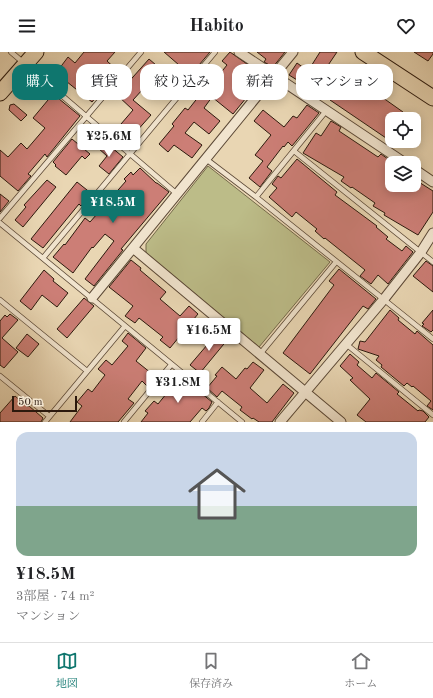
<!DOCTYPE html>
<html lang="ja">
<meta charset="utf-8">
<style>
:root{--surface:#fff;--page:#f2f2f2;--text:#202124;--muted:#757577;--line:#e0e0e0;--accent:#0f766e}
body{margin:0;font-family:"Old Standard TT","Noto Serif JP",serif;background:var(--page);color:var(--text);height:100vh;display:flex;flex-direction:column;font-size:15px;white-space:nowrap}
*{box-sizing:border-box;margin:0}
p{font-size:13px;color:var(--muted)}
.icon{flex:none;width:22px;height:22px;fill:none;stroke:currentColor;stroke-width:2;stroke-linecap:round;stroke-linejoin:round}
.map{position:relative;height:370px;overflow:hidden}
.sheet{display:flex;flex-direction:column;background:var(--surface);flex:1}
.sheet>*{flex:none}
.banner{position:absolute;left:12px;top:12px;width:409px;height:36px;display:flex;gap:8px}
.fabs{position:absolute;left:385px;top:60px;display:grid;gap:8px}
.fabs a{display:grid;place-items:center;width:36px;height:36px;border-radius:8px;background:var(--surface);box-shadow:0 2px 10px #0003;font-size:20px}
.scale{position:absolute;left:12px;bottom:10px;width:65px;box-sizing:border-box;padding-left:4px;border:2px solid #2c190d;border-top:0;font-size:11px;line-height:14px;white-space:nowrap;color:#2c190d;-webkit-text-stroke:3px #f1e4ce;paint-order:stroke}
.price{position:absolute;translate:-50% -34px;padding:0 9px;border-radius:4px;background:#fff;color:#222;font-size:13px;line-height:26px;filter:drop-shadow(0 1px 2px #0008)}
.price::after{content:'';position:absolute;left:50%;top:24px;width:12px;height:9px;margin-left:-6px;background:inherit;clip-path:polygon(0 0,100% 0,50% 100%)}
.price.on{background:var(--accent);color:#fff}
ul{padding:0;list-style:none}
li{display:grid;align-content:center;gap:8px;height:212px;padding:0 16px}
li+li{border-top:1px solid var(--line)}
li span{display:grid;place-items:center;height:124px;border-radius:12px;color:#555}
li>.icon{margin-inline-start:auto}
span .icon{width:72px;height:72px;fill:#fffc;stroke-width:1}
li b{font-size:17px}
.tag{padding:0 14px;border-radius:12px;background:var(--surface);box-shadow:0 2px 10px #0003;font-size:14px;line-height:36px}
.tag.on{background:var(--accent);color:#fff}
header{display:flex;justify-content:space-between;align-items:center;height:52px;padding:0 16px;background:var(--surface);font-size:18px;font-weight:700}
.menu{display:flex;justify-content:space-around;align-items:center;height:56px;border-top:1px solid var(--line);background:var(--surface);font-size:11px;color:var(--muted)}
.menu a{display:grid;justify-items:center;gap:2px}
.menu .on{color:var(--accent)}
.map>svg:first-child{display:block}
.green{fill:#bcbc88;stroke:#746a4a}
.building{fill:#cc7e76;stroke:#2c190d}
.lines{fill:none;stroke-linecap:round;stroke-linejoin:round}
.service-casing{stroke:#5b4836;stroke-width:6}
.minor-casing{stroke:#5b4836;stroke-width:11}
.primary-casing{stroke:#2c190d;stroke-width:17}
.service{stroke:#f1e4ce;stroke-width:4.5}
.minor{stroke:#f1e4ce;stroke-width:9}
.primary{stroke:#e9d6b3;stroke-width:15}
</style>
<header><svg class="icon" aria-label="menu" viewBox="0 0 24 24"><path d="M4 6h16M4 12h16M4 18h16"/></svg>Habito<svg class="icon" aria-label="heart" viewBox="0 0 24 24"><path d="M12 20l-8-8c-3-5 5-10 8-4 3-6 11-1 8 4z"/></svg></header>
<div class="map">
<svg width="433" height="370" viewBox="0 0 433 370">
<rect width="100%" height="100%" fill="#e9d6b3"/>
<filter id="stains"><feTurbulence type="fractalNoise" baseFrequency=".005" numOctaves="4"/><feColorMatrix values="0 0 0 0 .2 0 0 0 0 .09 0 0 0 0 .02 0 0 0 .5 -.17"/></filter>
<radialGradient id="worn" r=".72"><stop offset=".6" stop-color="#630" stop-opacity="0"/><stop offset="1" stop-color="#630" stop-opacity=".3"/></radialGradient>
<path class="green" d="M208 114 330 210 259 295 146 201V192Z"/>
<path class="building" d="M84 0H115L107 9 118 19 92 50 56 21 68 5 75 11Z
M164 0H210L183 32 181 30 171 41 153 26 133 48 151 63 127 90 115 79 133 58 117 43 149 7 170 25 179 13Z
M230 0 264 24 233 62 212 45 204 56 220 69 209 82 194 70 185 81 202 93 192 106 174 93 168 100 159 92 174 74 172 72 185 56 188 58 207 34 198 26 204 19 215 28 227 13 222 9Z
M257 0H285L273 15 264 10 266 7Z
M320 0H337L310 40 301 34 302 31 289 23 297 11 308 19Z
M414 0H433V2L428 9Z
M343 28 365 42 369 36 403 60 399 67H392V77L386 86 330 48Z
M53 42 80 64 47 105 45 102 28 122 31 124 18 139 0 124V98L8 105 21 91 27 97 45 76 33 66Z
M14 52 27 63 21 69 9 58 10 53Z
M307 53 319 61 292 94 288 90 284 95 283 94 267 115 272 119 260 135 249 126 263 109 255 103 271 83 254 69 263 58 284 75 293 64 297 66Z
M331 69 341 75 339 79 378 105 381 102 392 110V133H414V127L433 139V160L418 183 384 163 385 161 373 154 375 151 352 135 351 136 341 129 344 125 303 101 316 81 321 84Z
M72 87 90 102 85 107 82 104 66 123 55 114 56 113 53 110Z
M104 89 123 105 109 122 99 114 107 104 98 96Z
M297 107 337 140 335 143 377 174 376 175 388 185 386 187 402 199 406 194 413 200 388 232 378 223 371 232 360 224 365 218 325 186 324 187 315 179 317 177 296 160 292 165 269 145 277 136 272 132 278 124 281 126Z
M140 116 156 131H157L169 140 121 197 123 198 94 234 85 227 114 189 105 182 93 196 92 195 73 221 53 205 64 192 65 193 85 166 90 170 126 129 124 127 131 120 133 123Z
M47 128 56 135 23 175 15 168 26 155 24 153Z
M77 130 92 142 81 154 79 152 43 196 31 187Z
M0 142 9 149 0 160Z
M131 208 141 216 140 218 166 240 160 247 180 264 189 254 198 262 170 296 160 288 163 285 139 266 135 271 125 264 133 254 109 235Z
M426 209 433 214V240L413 224Z
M339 217 376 247 368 257 363 254 310 322 283 301 334 233 329 229Z
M44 218 54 227 53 229 68 241 57 255 42 243 31 258 20 249Z
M84 246 94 254 67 286 57 277Z
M390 258 399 266 398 268 415 282 417 279 433 293V358L427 354 431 349 413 334 412 335 407 331 404 334 381 315 382 313 376 308 379 304 358 297 360 289 365 290Z
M433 258V278L431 280 422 274 424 272 422 271Z
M10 262 18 268 2 286 18 300 4 316 0 313V269L5 263 7 265Z
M219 279 228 287 200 321 190 313Z
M128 281 146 296 136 309 156 325 148 335 142 329 128 347 134 351 118 370H70L82 354 77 350 88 337 92 340 105 323 98 317 106 308 112 313 128 294 122 289Z
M27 282 39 292 28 305 16 296Z
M350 302 359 310 357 313 372 326 376 321 399 340 397 342 418 359 419 358 423 359 429 365 425 370H366L357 363 370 347 350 328 353 326 340 314Z
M253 310 264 318 250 336 267 351 283 332 294 341 272 370H259L253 366 252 367 240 358 242 355 222 339 217 345 207 336 217 324 215 323 222 315 236 327 245 316 247 317Z
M179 323 212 350 209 356 206 359 202 356 190 370H141L148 361 145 359 154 349 158 352 171 336 169 335Z
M15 344 28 355 29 354 43 366 41 370H0V361Z"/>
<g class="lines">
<defs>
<path id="service" d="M11 0 177 142
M294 99 433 210
M206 107 256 145 433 287
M256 145 326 59
M0 166 141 0
M0 171 242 370
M43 206 215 0
M0 248 87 319
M346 292 433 363
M260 302 336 210
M0 324 49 364
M45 370 125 274
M124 370 171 313
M202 370 218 350"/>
<path id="minor" d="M239 0 405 111
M414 117 433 130
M133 196 341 370
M92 246 293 0
M280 370 384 247 421 200 433 181"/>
<path id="primary" d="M363 0 433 46
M0 41 36 0"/>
</defs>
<use href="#service" class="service-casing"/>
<use href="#minor" class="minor-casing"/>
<use href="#primary" class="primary-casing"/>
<use href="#service" class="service"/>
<use href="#minor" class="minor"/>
<use href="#primary" class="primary"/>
</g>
<rect width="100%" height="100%" filter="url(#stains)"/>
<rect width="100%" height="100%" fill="url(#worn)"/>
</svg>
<div class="fabs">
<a><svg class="icon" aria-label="locate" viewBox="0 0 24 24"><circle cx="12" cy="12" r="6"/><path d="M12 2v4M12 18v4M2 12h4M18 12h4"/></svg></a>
<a><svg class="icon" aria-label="layers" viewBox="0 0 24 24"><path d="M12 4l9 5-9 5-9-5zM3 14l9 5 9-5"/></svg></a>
</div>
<div class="scale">50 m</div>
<b class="price" style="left:109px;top:106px">¥25.6M</b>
<b class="price on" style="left:113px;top:172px">¥18.5M</b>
<b class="price" style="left:209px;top:300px">¥16.5M</b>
<b class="price" style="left:178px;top:352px">¥31.8M</b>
<div class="banner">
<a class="tag on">購入</a>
<a class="tag">賃貸</a>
<a class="tag">絞り込み</a>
<a class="tag">新着</a>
<a class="tag">マンション</a>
</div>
</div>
<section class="sheet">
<ul>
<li><span style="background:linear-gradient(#c9d6e8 60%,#7fa58c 0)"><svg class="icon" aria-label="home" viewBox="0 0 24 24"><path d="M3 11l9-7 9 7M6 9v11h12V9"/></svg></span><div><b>¥18.5M</b><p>3部屋 · 74 m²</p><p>マンション</p></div></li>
</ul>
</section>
<nav class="menu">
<a class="on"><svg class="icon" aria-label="map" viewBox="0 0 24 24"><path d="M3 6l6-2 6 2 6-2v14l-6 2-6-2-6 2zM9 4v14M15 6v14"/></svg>地図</a>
<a><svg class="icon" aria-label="saved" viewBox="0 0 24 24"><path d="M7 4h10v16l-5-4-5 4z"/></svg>保存済み</a>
<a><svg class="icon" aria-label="home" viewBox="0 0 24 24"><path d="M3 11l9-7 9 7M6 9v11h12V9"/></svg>ホーム</a>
</nav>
